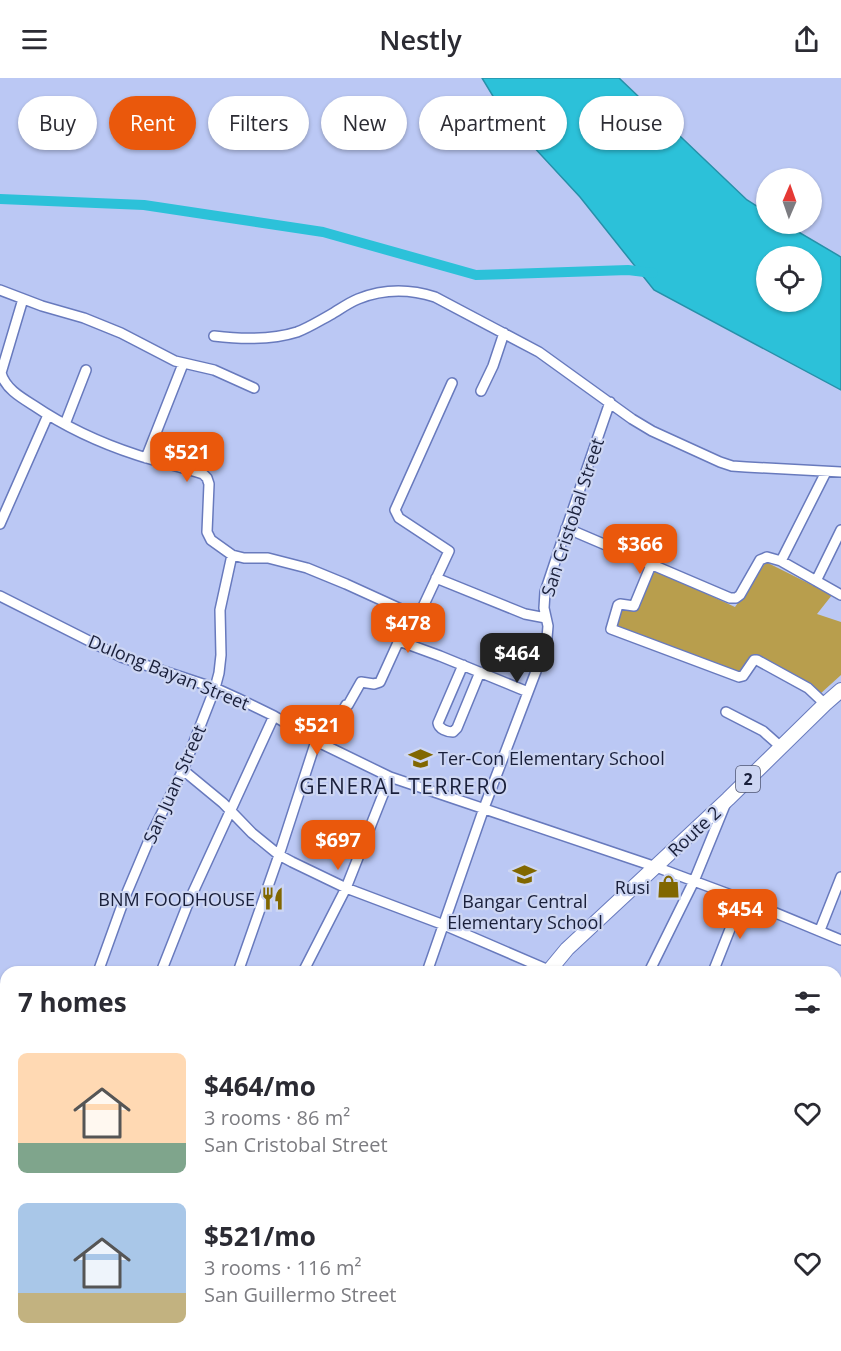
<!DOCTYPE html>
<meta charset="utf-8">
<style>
:root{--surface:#fff;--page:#f7f7f7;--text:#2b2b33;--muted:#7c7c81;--accent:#ea580c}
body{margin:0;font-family:"Open Sans",sans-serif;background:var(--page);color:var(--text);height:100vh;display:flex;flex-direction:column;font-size:22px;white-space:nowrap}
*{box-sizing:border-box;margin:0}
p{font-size:20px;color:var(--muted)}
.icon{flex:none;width:33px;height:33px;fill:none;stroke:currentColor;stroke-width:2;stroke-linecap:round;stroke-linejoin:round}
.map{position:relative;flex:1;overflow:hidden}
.details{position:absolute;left:0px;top:888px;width:842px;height:386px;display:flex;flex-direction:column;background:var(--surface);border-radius:18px 18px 0 0;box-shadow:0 2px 4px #0004}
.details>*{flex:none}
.hud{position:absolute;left:18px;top:18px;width:806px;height:54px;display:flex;gap:12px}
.needle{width:39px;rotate:2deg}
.tools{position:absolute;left:756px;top:90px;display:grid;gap:12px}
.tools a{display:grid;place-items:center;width:66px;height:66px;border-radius:50%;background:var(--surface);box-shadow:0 2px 4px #0004;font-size:30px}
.price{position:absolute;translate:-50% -51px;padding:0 14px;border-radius:12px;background:var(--accent);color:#fff;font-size:20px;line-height:39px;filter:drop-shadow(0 2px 3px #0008)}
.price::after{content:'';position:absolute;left:50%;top:36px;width:18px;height:14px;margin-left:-9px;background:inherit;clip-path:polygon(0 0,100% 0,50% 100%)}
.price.on{background:#222;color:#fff}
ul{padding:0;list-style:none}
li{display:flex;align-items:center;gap:18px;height:150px;padding:0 18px}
li span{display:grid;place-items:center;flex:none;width:168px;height:120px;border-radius:9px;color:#555}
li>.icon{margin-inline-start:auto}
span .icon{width:72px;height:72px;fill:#fffc;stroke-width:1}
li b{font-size:26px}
h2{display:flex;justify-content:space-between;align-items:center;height:72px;padding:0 18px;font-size:26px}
.pill{padding:0 21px;border-radius:27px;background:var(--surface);box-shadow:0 2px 4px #0004;font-size:21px;line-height:54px}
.pill.on{background:var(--accent);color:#fff}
header{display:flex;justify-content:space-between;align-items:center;height:78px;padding:0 18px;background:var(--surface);font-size:27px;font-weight:600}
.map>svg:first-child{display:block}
.green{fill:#b89e4d}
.water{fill:#2cc1d9;stroke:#2690a9;stroke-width:1.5;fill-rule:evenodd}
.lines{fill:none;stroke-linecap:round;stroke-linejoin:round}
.river{stroke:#2cc1d9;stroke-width:10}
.minor-casing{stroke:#687abd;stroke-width:12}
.major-casing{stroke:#687abd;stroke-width:14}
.highway-casing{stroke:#687abd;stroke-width:16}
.minor{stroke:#fff;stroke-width:9}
.major{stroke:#fff;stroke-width:10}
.highway{stroke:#fff;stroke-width:14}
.labels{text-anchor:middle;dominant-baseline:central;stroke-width:4.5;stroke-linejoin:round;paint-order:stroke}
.shield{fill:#cdd6f3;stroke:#4f5672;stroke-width:1.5}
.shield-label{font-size:16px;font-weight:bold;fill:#191f3a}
.street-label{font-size:18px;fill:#191f3a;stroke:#cdd6f3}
.poi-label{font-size:18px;fill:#191f3a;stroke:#cdd6f3;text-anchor:end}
.quarter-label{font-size:21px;letter-spacing:1.5px;fill:#191f3a;stroke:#cdd6f3}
</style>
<header><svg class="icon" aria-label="menu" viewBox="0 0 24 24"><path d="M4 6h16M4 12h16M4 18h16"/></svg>Nestly<svg class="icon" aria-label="share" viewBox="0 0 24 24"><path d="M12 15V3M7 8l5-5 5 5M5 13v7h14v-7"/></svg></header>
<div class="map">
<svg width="841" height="1273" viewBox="0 0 841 1273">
<rect width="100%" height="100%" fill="#bbc8f4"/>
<path class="green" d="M766 484 832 517 817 536 841 544V597L820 616 754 579 741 597 717 585 715 589 613 550 622 528 636 530 651 490 735 529Z"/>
<path class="water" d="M482 0H619L747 122 766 134V146H785L841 179V312L654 212 580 119 505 38ZM766 178H812V224H766Z"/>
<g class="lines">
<path class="river" d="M0 121 144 127 323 154 476 197 628 192 653 195"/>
<defs>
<path id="minor" d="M0 212 42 228 84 240 121 255 175 283 214 292 254 310
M23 221 1 295C5 310 20 319 33 327 64 348 100 365 137 377 159 384 181 389 203 396L207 400 209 406 207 454 211 462 232 477 244 480H268L307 490 346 506 414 537H417L421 533 449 473 399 440 395 432 452 305
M214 258C239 261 272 262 297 254 308 250 319 243 330 237 339 232 348 225 358 221 383 211 410 211 435 219L539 274 632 341 652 353 720 384 732 388 746 389 841 394
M481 313 493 288 504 255
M65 346 86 292
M146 380 183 286
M0 446 48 337
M566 450 730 520H736L740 517 760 482 767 479 781 483 841 517
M781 483 826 394
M651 487 634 528 620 526 618 527 611 551 739 599 743 598 754 582H757L808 610 825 626
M436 500 525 536 546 540
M816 503 841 452
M0 518 121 579 215 610 237 620 274 638 316 663 390 699 656 789 742 821 841 862
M399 563 440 578 528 614
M463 587 438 645C439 651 447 654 453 654L457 650 480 594
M726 634 763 653 781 669
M325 667 346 627H348L361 604 374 606 380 604 411 536
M183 692 223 725 252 755 279 777 292 784 346 810 444 847 553 894
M820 852 841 799
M98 894 125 819 152 755 183 692 215 610 219 595 221 577 220 532 232 477
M161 894 189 823 274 638
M238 894 279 777 316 663
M303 894 346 810 390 699
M427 894 484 730 538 588 547 560 548 548 544 530 545 514 562 463 610 324
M649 894 694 803 725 727
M713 894 742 821
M836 1008 841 1010
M0 1106 6 1091
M836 1131 841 1116
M0 1179 6 1182
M836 1249 841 1251
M566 1268 580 1273
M103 1273 105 1268"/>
<path id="major" d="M0 947 6 949
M836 1158 841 1160"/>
<path id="highway" d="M548 894 567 871 728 721 825 626 841 612
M343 1273 345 1268"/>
</defs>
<use href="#minor" class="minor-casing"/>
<use href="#major" class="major-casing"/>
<use href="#highway" class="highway-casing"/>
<use href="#minor" class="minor"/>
<use href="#major" class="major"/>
<use href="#highway" class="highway"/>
</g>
<defs>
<symbol id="school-bare" viewBox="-9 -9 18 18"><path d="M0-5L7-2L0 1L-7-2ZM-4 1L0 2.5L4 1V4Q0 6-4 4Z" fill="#816700" stroke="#cdd6f3" stroke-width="2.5" paint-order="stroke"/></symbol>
<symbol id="shop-bare" viewBox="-9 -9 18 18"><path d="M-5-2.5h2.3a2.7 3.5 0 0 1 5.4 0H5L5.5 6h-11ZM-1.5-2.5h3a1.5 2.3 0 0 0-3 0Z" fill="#816700" stroke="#cdd6f3" stroke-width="2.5" paint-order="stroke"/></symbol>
<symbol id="restaurant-bare" viewBox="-9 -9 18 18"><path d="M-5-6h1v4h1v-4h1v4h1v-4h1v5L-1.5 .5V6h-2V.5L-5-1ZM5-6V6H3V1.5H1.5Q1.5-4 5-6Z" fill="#816700" stroke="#cdd6f3" stroke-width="2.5" paint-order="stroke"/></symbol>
</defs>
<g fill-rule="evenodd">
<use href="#school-bare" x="404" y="664" width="33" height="33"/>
<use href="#school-bare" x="508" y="780" width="33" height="33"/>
<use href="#shop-bare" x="652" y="792" width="33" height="33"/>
<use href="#restaurant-bare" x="256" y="804" width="33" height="33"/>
</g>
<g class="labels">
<rect class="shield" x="736" y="688" width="24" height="26" rx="4.5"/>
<g class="shield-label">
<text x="748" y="701">2</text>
</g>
<g class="street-label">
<text transform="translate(572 439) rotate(-72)">San Cristobal Street</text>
<text transform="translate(169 594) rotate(22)">Dulong Bayan Street</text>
<text transform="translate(174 706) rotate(-66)">San Juan Street</text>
<text transform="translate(694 753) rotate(-43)">Route 2</text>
</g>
<g class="poi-label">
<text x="438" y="680" text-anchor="start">Ter-Con Elementary School</text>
<text x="650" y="809">Rusi</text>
<text x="255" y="821">BNM FOODHOUSE</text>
<text x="525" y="823" text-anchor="middle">Bangar Central<tspan x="525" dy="21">Elementary School</tspan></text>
</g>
<g class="quarter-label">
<text x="404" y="708">GENERAL TERRERO</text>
</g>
</g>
</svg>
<div class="tools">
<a><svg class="needle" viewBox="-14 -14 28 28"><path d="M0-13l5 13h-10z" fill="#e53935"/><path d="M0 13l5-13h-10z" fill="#7c7c81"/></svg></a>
<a><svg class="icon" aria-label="locate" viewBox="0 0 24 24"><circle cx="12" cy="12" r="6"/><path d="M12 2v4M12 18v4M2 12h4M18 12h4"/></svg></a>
</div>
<b class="price" style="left:187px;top:405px">$521</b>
<b class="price" style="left:640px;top:497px">$366</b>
<b class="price" style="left:408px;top:576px">$478</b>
<b class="price on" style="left:517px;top:606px">$464</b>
<b class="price" style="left:317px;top:678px">$521</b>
<b class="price" style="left:338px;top:793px">$697</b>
<b class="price" style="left:740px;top:862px">$454</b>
<div class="hud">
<a class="pill">Buy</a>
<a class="pill on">Rent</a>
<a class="pill">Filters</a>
<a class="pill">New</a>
<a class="pill">Apartment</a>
<a class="pill">House</a>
</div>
<section class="details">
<h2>7 homes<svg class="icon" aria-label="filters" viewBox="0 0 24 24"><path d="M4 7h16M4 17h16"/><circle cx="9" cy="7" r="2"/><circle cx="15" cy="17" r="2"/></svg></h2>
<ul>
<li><span style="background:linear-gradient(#ffd9b3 75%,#7fa58c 0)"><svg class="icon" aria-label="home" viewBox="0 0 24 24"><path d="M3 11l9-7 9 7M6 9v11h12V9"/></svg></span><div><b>$464/mo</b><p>3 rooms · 86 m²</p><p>San Cristobal Street</p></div><svg class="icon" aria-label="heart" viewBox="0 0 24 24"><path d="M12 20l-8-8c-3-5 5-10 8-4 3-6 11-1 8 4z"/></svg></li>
<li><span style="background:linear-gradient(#a9c7e8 75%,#c2b280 0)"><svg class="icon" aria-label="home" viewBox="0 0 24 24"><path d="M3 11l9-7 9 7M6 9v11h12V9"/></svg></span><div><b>$521/mo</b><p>3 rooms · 116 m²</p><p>San Guillermo Street</p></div><svg class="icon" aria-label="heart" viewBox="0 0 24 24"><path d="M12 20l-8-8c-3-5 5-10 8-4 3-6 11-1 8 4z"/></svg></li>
</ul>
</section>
</div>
